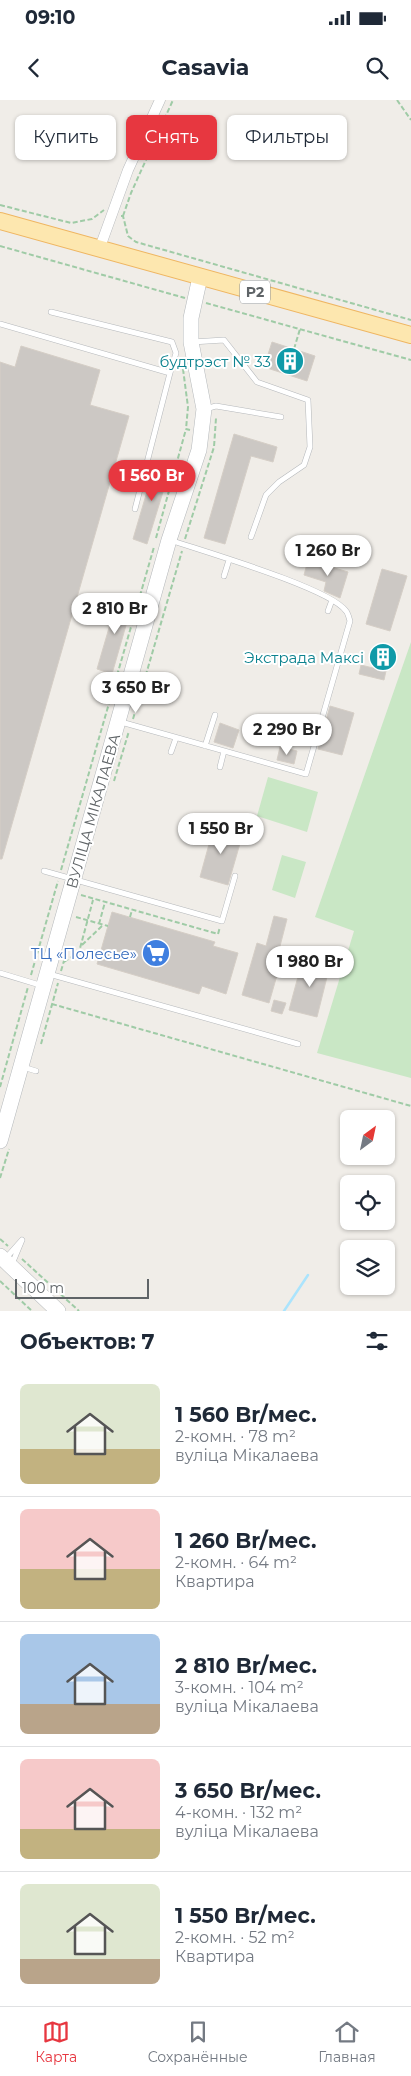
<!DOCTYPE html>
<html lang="ru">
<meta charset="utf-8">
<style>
:root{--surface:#fff;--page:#f2f2f3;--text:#1f2937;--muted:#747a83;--line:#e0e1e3;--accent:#e73740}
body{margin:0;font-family:Montserrat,sans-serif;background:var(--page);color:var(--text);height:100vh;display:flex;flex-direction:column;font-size:19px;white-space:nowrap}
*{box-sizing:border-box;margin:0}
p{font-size:16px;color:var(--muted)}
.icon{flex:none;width:28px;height:28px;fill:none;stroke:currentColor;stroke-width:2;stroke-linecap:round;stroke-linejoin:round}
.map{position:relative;height:1211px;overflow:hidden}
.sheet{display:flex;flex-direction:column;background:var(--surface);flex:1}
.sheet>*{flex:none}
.hud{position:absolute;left:15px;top:15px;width:381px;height:45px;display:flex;gap:10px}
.needle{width:32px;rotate:33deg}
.controls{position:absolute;left:340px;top:1010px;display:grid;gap:10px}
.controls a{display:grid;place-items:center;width:55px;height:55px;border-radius:8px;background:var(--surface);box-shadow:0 1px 4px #0004;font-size:25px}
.scale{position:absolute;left:15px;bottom:12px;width:134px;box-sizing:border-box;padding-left:5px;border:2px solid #5f6467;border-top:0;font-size:14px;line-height:18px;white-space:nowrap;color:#5f6467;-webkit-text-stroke:4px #fff;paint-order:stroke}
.price{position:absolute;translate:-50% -42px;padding:0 11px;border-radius:18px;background:#fff;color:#222;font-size:16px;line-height:32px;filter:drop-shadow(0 1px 2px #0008)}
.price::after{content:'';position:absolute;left:50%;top:30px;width:15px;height:11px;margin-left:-8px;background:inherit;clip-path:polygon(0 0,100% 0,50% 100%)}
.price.current{background:var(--accent);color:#fff}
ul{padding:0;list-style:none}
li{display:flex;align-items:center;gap:15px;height:125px;padding:0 20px}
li+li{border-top:1px solid var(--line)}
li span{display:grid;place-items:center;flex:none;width:140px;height:100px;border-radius:8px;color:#555}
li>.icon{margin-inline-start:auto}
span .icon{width:60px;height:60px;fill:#fffc;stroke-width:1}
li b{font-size:21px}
h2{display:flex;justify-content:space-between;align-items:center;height:60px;padding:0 20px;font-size:21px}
.tag{padding:0 18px;border-radius:8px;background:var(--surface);box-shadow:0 1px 4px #0004;font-size:18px;line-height:45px}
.tag.current{background:var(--accent);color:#fff}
.status{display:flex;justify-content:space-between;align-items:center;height:35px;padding:0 25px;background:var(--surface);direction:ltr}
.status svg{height:14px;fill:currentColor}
header{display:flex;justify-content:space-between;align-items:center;height:65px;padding:0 20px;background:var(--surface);font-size:22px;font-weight:700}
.tab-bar{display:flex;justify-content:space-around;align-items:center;height:70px;border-top:1px solid var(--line);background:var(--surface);font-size:14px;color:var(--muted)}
.tab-bar a{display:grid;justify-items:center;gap:2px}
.tab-bar .current{color:var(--accent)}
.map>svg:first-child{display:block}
.green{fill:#c9e7c5}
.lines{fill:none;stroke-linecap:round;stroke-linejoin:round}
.stream{stroke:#abe4fd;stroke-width:2.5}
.building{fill:#ccc8c4;stroke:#d5cec6}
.lane-casing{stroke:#b5b8bb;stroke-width:6}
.street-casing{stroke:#b5b8bb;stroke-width:11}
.secondary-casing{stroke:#b4b8bb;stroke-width:16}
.primary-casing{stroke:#efb662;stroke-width:18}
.path{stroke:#9fcba6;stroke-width:2;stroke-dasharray:5 2.5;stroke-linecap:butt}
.lane{stroke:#fff;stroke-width:5}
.street{stroke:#fff;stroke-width:10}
.secondary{stroke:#fff;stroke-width:15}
.primary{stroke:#fde7af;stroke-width:16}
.labels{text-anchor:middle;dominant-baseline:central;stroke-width:4;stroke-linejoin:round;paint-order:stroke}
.shield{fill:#fff;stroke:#8f9295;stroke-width:1}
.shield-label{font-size:14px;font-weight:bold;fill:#5f6467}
.culture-label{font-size:15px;fill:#0d838f;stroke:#fff;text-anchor:end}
.street-label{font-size:15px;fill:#5f6467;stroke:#fff}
.shop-label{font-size:15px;fill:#366cbe;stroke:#fff;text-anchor:end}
</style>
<div class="status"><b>09:10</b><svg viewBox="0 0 49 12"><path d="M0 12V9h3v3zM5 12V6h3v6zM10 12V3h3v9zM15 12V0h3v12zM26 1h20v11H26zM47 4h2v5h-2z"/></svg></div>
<header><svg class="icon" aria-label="back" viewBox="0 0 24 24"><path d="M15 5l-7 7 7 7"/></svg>Casavia<svg class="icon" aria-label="search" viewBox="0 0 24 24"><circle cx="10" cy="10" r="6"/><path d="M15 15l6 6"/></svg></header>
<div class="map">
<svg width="411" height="1211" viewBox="0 0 411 1211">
<rect width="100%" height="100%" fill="#f0ede8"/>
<path class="green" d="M411 542V978L317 953 354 831 315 817Z
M268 677 318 692 307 732 257 716Z
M282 755 306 762 295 798 272 790Z"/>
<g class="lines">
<path class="stream" d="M284 1211 308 1175"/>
</g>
<path class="building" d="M272 242 315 256 307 281 264 267Z
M21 246 100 270 90 305 129 316 2 759H0V262L15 267Z
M234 334 277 347 273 362 251 356 225 444 204 438Z
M156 361 171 366 147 444 133 439Z
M308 460 348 472 340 498 324 491 326 482 304 475Z
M382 469 407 476 390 531 366 524Z
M118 497 133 501 112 574 97 569Z
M379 545 391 548 384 580 359 574 361 565 373 568Z
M330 606 354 613 342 655 318 649Z
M220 623 239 630 233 648 214 642Z
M280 647 297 651 294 664 277 660Z
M214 726 243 733 228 785 200 777Z
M112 812 215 842 213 846 238 853 226 894 202 886 199 894 97 864Z
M274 816 287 819 279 850 284 851 269 903 242 895 257 843 266 846Z
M303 858 330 865 317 917 289 910Z
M274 900 286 903 282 914 271 911Z"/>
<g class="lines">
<defs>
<path id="lane" d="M0 224 170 273 176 253 172 242 51 212
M192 242 224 240 257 282 308 300 310 347 304 365 279 382 266 395 251 437
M205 309 216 306 281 317
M135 409 170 273
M224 476 229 460
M328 511 332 500
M121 622 306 674 350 521C349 518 348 513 346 511 330 488 202 451 170 440
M205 646 215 615
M171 652 176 638
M220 667 224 651
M44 771 222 821 235 776
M0 873 43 886
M49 874 298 944
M23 967 36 971
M6 1158 22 1140
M12 1164 22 1140"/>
<path id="street" d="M99 150 128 70 160 0"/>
<path id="secondary" d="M0 1041 169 440 199 350 204 309 191 242V218L200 177
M0 1156 58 1211"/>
<path id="primary" d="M0 121 411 235"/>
</defs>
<use href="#lane" class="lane-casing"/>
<use href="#street" class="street-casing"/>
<use href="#secondary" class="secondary-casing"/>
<use href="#primary" class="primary-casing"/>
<path class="path" d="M397 0 411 20
M0 105 71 123 92 119 104 110
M121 116H123L128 136 136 142 411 220
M123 116 131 93 173 0
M0 146 185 198
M206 203 411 260
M294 249 300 229
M183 269 188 307 186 329 190 330
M156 438 186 329
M185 439 214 347 216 318
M133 619 182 451
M114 681 129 631
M61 770 154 447
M81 795 218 834 220 827
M76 817 108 826
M130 817 132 810
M99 824 105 802
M82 845 102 826
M64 862 79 852 93 800
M61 871 66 854
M31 875 58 781
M52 904 411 1006
M41 944 58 883
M0 987 28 887
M0 1078 9 1049
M0 1139 8 1146
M22 1159 79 1211
M0 1181 32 1211"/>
<use href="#lane" class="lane"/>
<use href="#street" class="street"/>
<use href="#secondary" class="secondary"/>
<use href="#primary" class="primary"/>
</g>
<defs>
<symbol id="building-disc" viewBox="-11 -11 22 22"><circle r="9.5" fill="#0f9aa8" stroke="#fff"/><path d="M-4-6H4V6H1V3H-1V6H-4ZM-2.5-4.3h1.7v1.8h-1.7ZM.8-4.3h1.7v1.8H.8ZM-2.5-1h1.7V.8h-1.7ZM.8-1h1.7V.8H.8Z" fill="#fff"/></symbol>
<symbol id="supermarket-disc" viewBox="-11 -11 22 22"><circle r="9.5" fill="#3f7fe0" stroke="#fff"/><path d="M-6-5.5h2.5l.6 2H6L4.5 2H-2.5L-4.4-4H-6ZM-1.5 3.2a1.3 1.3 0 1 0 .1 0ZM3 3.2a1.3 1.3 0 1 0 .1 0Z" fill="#fff"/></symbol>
</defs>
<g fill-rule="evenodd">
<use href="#building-disc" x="274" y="245" width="32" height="32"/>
<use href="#building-disc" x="367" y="541" width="32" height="32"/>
<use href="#supermarket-disc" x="140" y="837" width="32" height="32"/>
</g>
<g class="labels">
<rect class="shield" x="240" y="180.5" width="30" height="23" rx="4"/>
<g class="shield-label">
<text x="255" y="192">Р2</text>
</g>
<g class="culture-label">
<text x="271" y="261">будтрэст № 33</text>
<text x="364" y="557">Экстрада Максі</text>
</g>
<g class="street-label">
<text transform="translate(93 711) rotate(-74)">ВУЛІЦА МІКАЛАЕВА</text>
</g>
<g class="shop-label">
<text x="137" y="853">ТЦ «Полесье»</text>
</g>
</g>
</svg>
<div class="controls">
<a><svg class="needle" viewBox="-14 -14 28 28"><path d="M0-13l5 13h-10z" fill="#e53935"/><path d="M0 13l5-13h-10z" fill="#747a83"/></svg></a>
<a><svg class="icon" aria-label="locate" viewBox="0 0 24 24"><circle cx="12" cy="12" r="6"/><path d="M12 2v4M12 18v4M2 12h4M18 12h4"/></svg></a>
<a><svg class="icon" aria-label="layers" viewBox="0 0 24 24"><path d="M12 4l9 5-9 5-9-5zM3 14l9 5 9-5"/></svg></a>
</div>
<div class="scale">100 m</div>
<b class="price current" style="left:152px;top:402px">1 560 Br</b>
<b class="price" style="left:328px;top:477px">1 260 Br</b>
<b class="price" style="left:115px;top:535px">2 810 Br</b>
<b class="price" style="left:136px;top:614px">3 650 Br</b>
<b class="price" style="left:287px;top:656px">2 290 Br</b>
<b class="price" style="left:221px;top:755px">1 550 Br</b>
<b class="price" style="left:310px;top:888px">1 980 Br</b>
<div class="hud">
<a class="tag">Купить</a>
<a class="tag current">Снять</a>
<a class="tag">Фильтры</a>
</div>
</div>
<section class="sheet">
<h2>Объектов: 7<svg class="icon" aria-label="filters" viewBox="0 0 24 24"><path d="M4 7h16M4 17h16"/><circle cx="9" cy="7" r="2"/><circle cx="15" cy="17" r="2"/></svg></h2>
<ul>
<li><span style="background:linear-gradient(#dfe7d0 65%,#c2b280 0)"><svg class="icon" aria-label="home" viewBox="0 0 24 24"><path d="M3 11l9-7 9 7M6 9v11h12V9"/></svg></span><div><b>1 560 Br/мес.</b><p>2-комн. · 78 m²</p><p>вуліца Мікалаева</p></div></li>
<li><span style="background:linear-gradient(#f6c9c9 60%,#c2b280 0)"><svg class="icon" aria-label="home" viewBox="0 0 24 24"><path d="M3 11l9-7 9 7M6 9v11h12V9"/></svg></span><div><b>1 260 Br/мес.</b><p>2-комн. · 64 m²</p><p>Квартира</p></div></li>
<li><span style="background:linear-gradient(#a9c7e8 70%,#b9a48a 0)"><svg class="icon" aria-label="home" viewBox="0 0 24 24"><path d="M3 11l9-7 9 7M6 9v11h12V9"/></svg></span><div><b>2 810 Br/мес.</b><p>3-комн. · 104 m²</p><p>вуліца Мікалаева</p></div></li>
<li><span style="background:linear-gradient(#f6c9c9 70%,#c2b280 0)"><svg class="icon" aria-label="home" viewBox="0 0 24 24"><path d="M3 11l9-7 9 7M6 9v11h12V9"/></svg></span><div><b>3 650 Br/мес.</b><p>4-комн. · 132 m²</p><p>вуліца Мікалаева</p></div></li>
<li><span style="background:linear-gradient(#dfe7d0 75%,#b9a48a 0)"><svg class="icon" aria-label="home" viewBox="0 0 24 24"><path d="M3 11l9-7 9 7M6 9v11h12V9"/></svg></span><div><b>1 550 Br/мес.</b><p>2-комн. · 52 m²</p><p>Квартира</p></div></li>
</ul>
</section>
<nav class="tab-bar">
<a class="current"><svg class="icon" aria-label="map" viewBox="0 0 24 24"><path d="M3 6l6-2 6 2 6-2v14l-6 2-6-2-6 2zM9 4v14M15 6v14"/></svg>Карта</a>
<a><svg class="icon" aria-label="saved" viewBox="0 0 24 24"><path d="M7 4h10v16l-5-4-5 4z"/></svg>Сохранённые</a>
<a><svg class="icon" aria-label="home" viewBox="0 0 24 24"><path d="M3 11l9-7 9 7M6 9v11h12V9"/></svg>Главная</a>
</nav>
